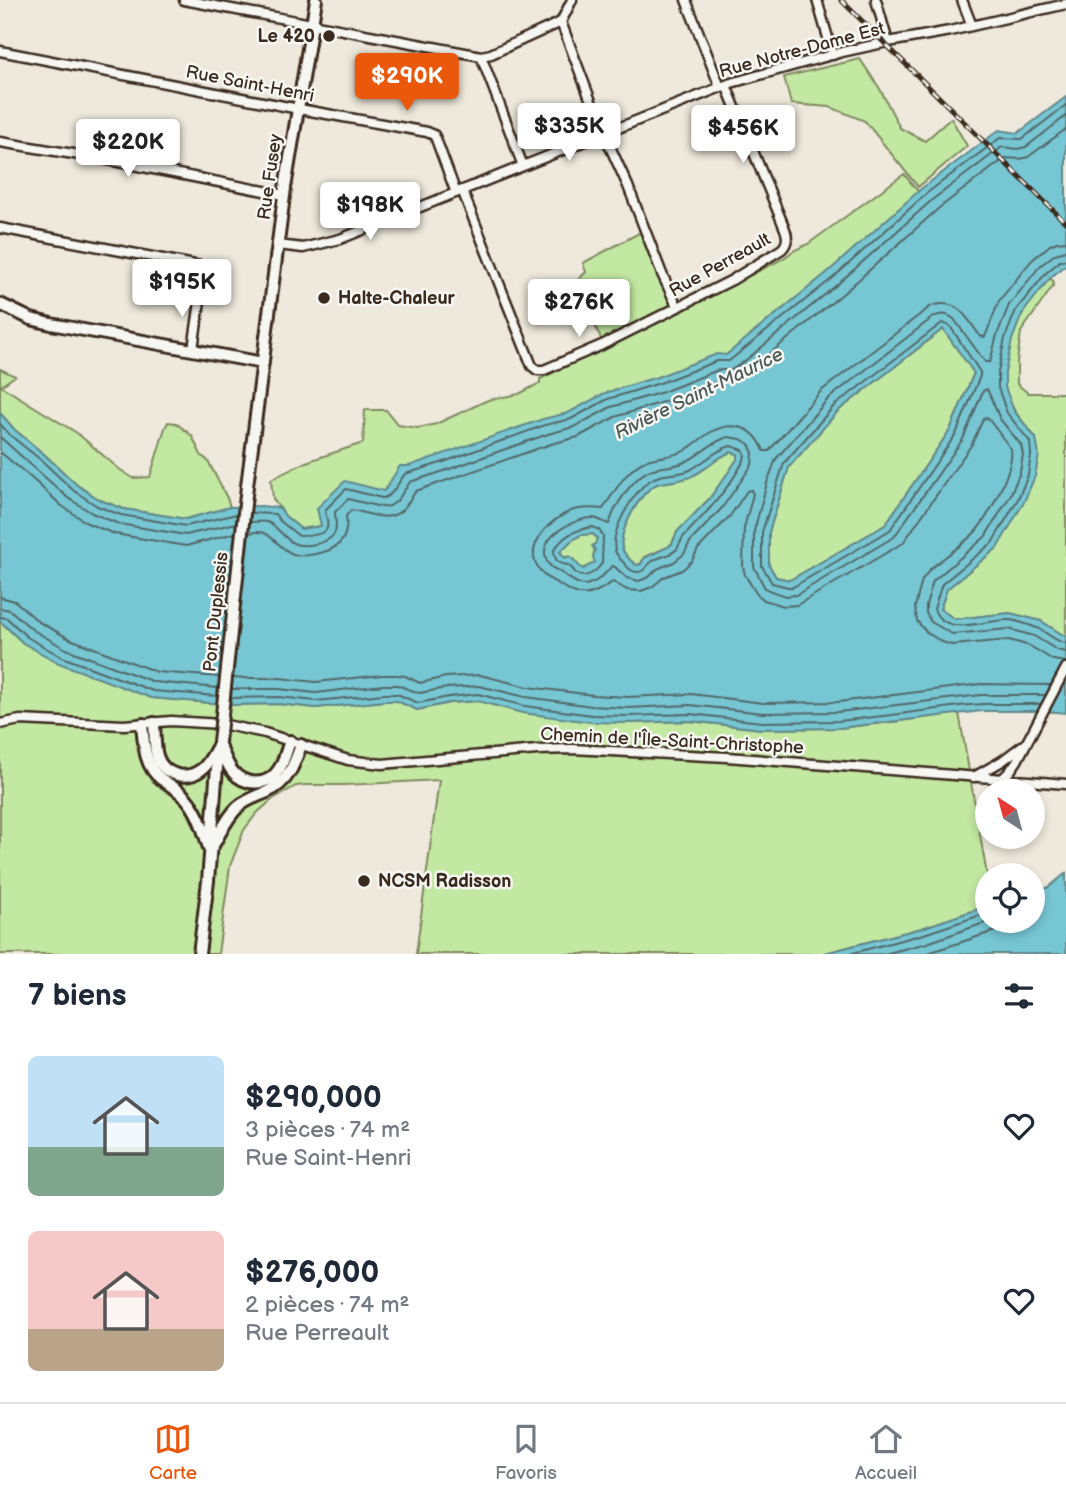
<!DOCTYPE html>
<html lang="fr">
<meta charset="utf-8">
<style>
:root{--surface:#fff;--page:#f6f6f7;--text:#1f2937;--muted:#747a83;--line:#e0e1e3;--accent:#ea580c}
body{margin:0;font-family:"Balsamiq Sans",sans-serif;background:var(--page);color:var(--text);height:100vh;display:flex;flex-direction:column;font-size:26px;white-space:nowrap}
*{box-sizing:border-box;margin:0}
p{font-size:23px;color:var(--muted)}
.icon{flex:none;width:38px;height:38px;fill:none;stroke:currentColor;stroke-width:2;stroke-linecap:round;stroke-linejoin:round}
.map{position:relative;height:954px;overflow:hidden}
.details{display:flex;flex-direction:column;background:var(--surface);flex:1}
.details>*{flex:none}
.needle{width:46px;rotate:324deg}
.buttons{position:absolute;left:975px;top:779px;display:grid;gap:14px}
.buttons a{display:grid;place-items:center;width:70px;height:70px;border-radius:50%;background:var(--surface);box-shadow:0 4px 10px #0003;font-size:35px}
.price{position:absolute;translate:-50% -60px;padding:0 16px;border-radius:7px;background:#fff;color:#222;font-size:23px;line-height:46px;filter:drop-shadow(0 2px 4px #0008)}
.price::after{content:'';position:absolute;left:50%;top:42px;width:21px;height:16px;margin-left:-10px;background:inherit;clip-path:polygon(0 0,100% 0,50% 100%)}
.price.selected{background:var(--accent);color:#fff}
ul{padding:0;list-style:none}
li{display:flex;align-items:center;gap:21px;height:175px;padding:0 28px}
li span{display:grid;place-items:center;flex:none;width:196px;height:140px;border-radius:10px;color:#555}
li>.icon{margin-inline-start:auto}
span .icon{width:84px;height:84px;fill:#fffc;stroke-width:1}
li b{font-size:30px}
h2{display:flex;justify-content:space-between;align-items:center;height:84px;padding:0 28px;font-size:30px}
.tab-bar{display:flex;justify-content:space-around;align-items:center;height:98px;border-top:2px solid var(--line);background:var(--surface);font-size:19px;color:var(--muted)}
.tab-bar a{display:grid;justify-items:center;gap:4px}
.tab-bar .selected{color:var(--accent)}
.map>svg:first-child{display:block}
.green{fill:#c3e8a2;stroke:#7f8960;stroke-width:2}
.water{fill:#77c6d4;stroke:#5f888b;stroke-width:2;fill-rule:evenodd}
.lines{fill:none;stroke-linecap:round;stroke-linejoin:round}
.shore{stroke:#536867;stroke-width:2}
.minor-casing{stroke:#3b2a1e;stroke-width:13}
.major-casing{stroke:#3b2a1e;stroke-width:16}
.minor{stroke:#f6f6f2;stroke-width:8}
.major{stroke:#f6f6f2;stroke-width:10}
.rail-casing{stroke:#3b2a1e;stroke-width:5}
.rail{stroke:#f6f6f2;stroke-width:2.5;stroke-dasharray:8;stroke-linecap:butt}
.major-bridge-casing{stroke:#3b2a1e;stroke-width:16;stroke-linecap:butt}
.major-bridge{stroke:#f6f6f2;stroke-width:10}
.poi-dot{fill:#3b2a1e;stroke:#f6f6f2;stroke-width:2.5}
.labels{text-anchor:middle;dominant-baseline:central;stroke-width:5;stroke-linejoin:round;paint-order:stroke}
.poi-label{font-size:18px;font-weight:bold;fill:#3b2a1e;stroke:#f6f6f2;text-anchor:start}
.street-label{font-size:18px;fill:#3b2a1e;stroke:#f6f6f2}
.water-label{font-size:19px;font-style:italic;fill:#4d5955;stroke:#f6f6f2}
</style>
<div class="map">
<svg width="1066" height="954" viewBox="0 0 1066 954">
<rect width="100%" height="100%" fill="#eee9dc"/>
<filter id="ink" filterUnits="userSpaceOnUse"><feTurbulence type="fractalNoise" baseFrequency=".0143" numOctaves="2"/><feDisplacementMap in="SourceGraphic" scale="14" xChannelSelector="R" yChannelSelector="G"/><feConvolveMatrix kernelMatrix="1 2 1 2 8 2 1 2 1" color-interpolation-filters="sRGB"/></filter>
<g filter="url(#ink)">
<path class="green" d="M860 59 880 89 900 128 925 141 951 118 967 146 918 187 865 121 830 107 791 104 784 77Z
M904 174 921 195 728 358 321 526 301 529 285 516 273 499 271 479 306 462 363 443 365 410H386L398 425 418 428 436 424 488 400 519 394 540 383V379L680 312 784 258 793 251 808 244Z
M641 232 674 309 602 341 575 283 586 272 583 263Z
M1050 278 1054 282 1053 286 1021 332 1017 362V384L1028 393H1066V637L1041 621 1010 613 955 619 940 610 947 589 997 548 1036 438C1024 423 1009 408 1005 387 1001 370 1013 327 1023 313 1031 300 1041 289 1050 278Z
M943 329 974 373 950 430 885 525 790 580 776 577 769 565V532L789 467 838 411Z
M0 369 15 376 1 386 77 433 119 469 133 478 150 477 165 428 168 422 176 423 192 436 201 455 208 461 227 498 230 507 186 519 124 509 100 500 77 485 45 455 15 430 0 413Z
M731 452 738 454V458L730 470 709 499 677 532 672 543 668 547 644 557 641 564 636 565C631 561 624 555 622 548 618 531 641 491 657 484 670 480 682 482 694 475 707 469 717 457 731 452Z
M593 534 597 538 593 557 595 562 584 569 580 567 572 558C566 558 562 558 560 552L571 541 581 535Z
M0 621 23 643 152 698 234 705 278 704 316 708 385 701H397L417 710 450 703 478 701 523 713 628 723 689 721 762 729 839 728 893 722 959 713 987 875V906L922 928 821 954H416L439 780 345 785H307L296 786 273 799 257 813 244 830 230 866 218 954H0Z"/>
<path class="water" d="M1066 97V265L1050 278 1022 314 1012 340 1005 373V387L1014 411 1036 438 1039 455 1035 476 1024 502 997 548 947 589 940 609 955 619 1010 613 1041 621 1066 637V713L1043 711H982L839 728 762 729 689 721 628 723 591 722 523 713 478 701 449 703 417 710 397 701H385L316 708 278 704 234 705 151 698 59 663 23 643 0 621V413L15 430 45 455 77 485 100 500 124 509 186 519 230 507 261 506 280 508 285 516 301 529 321 526 317 508 345 481 384 491 400 466H409L543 419 568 413 605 393 657 377 717 354 726 355 829 271 922 188 999 130 1018 133ZM943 329 974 373 950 430 885 525 790 580 776 577 769 565V532L789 467 838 411ZM731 452 738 454V458L730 470 709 499 677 532 672 544 668 547 644 558 641 564 636 565C631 561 624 555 622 548 618 531 641 491 657 484 670 480 682 482 694 475 707 469 717 457 731 452ZM593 534 597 538 595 544 592 546 595 550 593 557 595 562 583 569C577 566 575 559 569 556L565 558 560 552 571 541 581 535Z
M1066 873V954H821L922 928 987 906V920H1032L1033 894 1049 887Z"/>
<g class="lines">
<path class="shore" d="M1066 241 1057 242 1050 245 1031 261 999 301 985 337 980 336C967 318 958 297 931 306L821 391 769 451H764C755 427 733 420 711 432 701 438 693 446 684 451 673 457 658 456 647 460 627 468 614 492 603 509 593 508 581 507 571 511 548 520 520 549 542 573 547 579 554 581 560 585 584 601 591 595 613 582L627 590 641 591 652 587 664 577 682 570 692 561 698 549 730 516 747 491 751 490 753 494 744 528 743 566 745 575 756 593 764 600 784 606 797 605 903 543 972 444 983 419 987 417 1011 449C1014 469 990 514 977 530 967 542 943 558 930 569L922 580 915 607 917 621 926 632 942 642 952 645 1009 640 1030 646 1053 660 1066 662
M1066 251 1055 254 1040 266 1009 305 997 335 990 362H985L954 319C947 313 940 313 932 318L828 399 776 459 767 483 754 531V567L765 588 771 591 786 596 796 595 894 537 963 439 983 391 987 389 1000 419 1021 445 1023 455 1020 472 1010 496 985 537 933 581 926 605V613L931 622 952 634 1009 629 1034 636 1057 650 1066 652
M1066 260 1060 261 1046 273 1016 310 1005 338 998 372V388L1007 413 1030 442 1031 455 1028 475 1018 499 992 543 942 584 934 609C945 639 988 618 1010 620 1018 621 1029 625 1037 628 1047 632 1055 642 1066 643
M942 323 950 326 980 372V376L956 434 890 530 793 587H788L772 583 762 566V532L784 463 834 406Z
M0 424 11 436 41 460 73 490 97 506 121 515 186 526 237 514
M0 437 68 498 92 513 119 524 186 535 236 523
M728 437 741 439 749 444 753 453 752 465 722 508 690 542 684 554 674 562 657 569 649 577 639 581 627 578 615 567 612 566C605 574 597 583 585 585 577 585 572 580 566 576 557 569 546 568 545 554 543 534 577 517 594 518 599 519 604 523 609 524 611 519 613 514 615 509 623 495 637 474 653 469 663 466 675 467 685 462 700 455 711 442 728 437Z
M731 446 743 450 745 454 744 460C729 489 707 512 685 535 681 539 680 544 677 549 670 557 656 556 649 564 645 568 644 572 637 572 631 572 627 567 624 563 621 560 616 555 615 550 610 530 634 492 649 481 661 472 677 476 690 470 705 462 715 450 731 446Z
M0 452 28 475 62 506 87 523 115 534 186 546 235 533
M251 513 275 514 280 521 299 536C307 536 324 536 327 528 329 523 325 514 325 510L346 489 382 498C393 497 398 482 405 474L441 463 545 425 571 419 608 399 660 383 717 361H729L834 277 927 193 1000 138 1022 139 1066 105
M250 522C255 522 262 521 267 522 276 525 284 538 293 543 303 548 328 544 334 534 338 527 335 519 335 512L348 499 381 507 390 506 397 501 410 482 444 471 548 434 574 427 611 407 663 392 718 370H731L745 361 839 283 932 200 1002 147 1017 149 1026 147 1066 116
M593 527 599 530 603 536 602 563C597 571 586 580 577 574 573 571 572 567 568 565 566 564 564 565 562 564 555 562 554 556 554 550 565 534 575 530 593 527Z
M249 533C254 532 261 531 266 534 275 539 282 550 293 554 300 557 308 555 315 554 338 550 349 540 346 516L351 510C368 512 387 524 402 510 408 505 411 497 416 491L551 444 578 437 615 417 666 401 719 381 734 380 751 369 846 291 939 208 1005 158 1020 159 1028 157 1066 129
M0 597 15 601 39 622 70 639 157 672 219 677
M0 608 10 610 33 630 66 649 154 682 218 688
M0 617 7 618 27 637 62 657 153 691 217 696
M233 678H279L316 682 382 675H397L405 676 420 683 446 677 480 675 528 687 593 695 628 697 691 694 763 703 838 702 981 684 1051 685
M232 689H279L316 693 383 685H397L419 693 447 688 479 686 526 697 592 706 628 708 690 705 763 713 838 712 981 695H1045
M231 698 279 697 316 701 384 694H397L418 703 449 697 478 694 525 706 592 715 628 716 690 714 762 722 839 721 892 715 959 706 982 704H1041
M849 954 924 934 987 913
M884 954 927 943 993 920
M925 954 995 931 1002 927 1008 920"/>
<defs>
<path id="minor" d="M184 0 481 56 523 166
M572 0 561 22 600 125 628 186 662 274 677 306
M686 0 720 87
M817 0 833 55
M876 0 888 42
M962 0 972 26
M0 51 299 109 427 132 434 135 436 139 456 193
M481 56 491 54 561 22
M0 142 98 158 284 195
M462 190 532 366 537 370H544L602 345 732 280 782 249C788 243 788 237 785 229L726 85
M0 228 205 267 193 349
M278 245 303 248 340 239 731 83 842 52 888 42 950 31 1066 4
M0 724 20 720 124 725 171 721 221 724 265 733 348 760 382 764 537 750 572 749 727 757 1066 784
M974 777 1002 761 1022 746
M1002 779 1010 771 1017 761 1066 668"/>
<path id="major" d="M0 304 31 319 51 324 263 363
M247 486 285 188 316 0
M154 723C155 734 154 745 157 756 163 775 186 782 202 769 209 764 213 754 218 746
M142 724C144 743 144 766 161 779 171 786 183 792 190 803 200 816 204 833 209 848
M220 747C224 755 227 765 233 772 244 785 266 787 277 772 284 764 286 751 290 741
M211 849C219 836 226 818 238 807 246 800 257 796 267 792 288 783 294 765 301 745
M199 954 208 881 219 742"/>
</defs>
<use href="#minor" class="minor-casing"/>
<use href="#major" class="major-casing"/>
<use href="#minor" class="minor"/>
<use href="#major" class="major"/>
<defs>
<path id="rail" d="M841 0 1066 223"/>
</defs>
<use href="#rail" class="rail-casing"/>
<use href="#rail" class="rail"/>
<defs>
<path id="major-bridge" d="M219 742 247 486"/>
</defs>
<use href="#major-bridge" class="major-bridge-casing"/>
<use href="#major-bridge" class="major-bridge"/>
</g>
</g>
<g class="poi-dot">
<circle cx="329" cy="36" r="7"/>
<circle cx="324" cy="298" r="7"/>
<circle cx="364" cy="881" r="7"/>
</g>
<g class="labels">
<g class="poi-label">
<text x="315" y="36" text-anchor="end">Le 420</text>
<text x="338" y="298">Halte-Chaleur</text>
<text x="378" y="881">NCSM Radisson</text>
</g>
<g class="street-label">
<text transform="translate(802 50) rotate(-15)">Rue Notre-Dame Est</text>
<text transform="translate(250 84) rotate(11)">Rue Saint-Henri</text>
<text transform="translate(270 177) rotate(-82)">Rue Fusey</text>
<text transform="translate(720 265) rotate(-29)">Rue Perreault</text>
<text transform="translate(216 612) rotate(-84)">Pont Duplessis</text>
<text transform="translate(672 741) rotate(3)">Chemin de l'Île-Saint-Christophe</text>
</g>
<g class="water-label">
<text transform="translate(699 394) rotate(-26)">Rivière Saint-Maurice</text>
</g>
</g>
</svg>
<div class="buttons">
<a><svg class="needle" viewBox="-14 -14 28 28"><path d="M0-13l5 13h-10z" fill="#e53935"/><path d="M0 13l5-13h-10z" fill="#747a83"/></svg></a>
<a><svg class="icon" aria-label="locate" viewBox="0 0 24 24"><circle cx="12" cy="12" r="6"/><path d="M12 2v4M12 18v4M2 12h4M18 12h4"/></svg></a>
</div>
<b class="price selected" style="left:407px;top:113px">$290K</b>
<b class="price" style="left:569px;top:163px">$335K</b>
<b class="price" style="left:743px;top:165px">$456K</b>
<b class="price" style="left:128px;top:179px">$220K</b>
<b class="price" style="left:370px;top:242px">$198K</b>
<b class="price" style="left:182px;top:319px">$195K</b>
<b class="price" style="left:579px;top:339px">$276K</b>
</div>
<section class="details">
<h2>7 biens<svg class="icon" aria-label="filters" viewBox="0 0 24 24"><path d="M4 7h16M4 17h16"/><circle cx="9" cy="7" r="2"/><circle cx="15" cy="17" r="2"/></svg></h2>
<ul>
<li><span style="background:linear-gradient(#bfe0f5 65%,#7fa58c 0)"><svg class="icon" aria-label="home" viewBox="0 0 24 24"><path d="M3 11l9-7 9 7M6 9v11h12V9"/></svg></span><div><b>$290,000</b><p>3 pièces · 74 m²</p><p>Rue Saint-Henri</p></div><svg class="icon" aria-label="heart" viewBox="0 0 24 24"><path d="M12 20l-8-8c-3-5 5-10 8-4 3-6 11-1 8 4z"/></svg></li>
<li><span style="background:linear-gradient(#f6c9c9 70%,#b9a48a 0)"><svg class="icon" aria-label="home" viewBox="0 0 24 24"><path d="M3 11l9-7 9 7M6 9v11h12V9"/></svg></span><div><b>$276,000</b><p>2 pièces · 74 m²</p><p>Rue Perreault</p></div><svg class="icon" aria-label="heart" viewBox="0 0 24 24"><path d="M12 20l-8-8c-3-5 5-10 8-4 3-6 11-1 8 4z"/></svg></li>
</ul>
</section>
<nav class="tab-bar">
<a class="selected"><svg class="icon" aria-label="map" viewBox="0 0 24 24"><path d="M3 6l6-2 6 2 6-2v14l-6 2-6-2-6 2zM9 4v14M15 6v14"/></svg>Carte</a>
<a><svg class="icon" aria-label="saved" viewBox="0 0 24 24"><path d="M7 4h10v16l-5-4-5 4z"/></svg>Favoris</a>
<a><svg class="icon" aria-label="home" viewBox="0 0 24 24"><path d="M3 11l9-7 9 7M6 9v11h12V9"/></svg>Accueil</a>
</nav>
